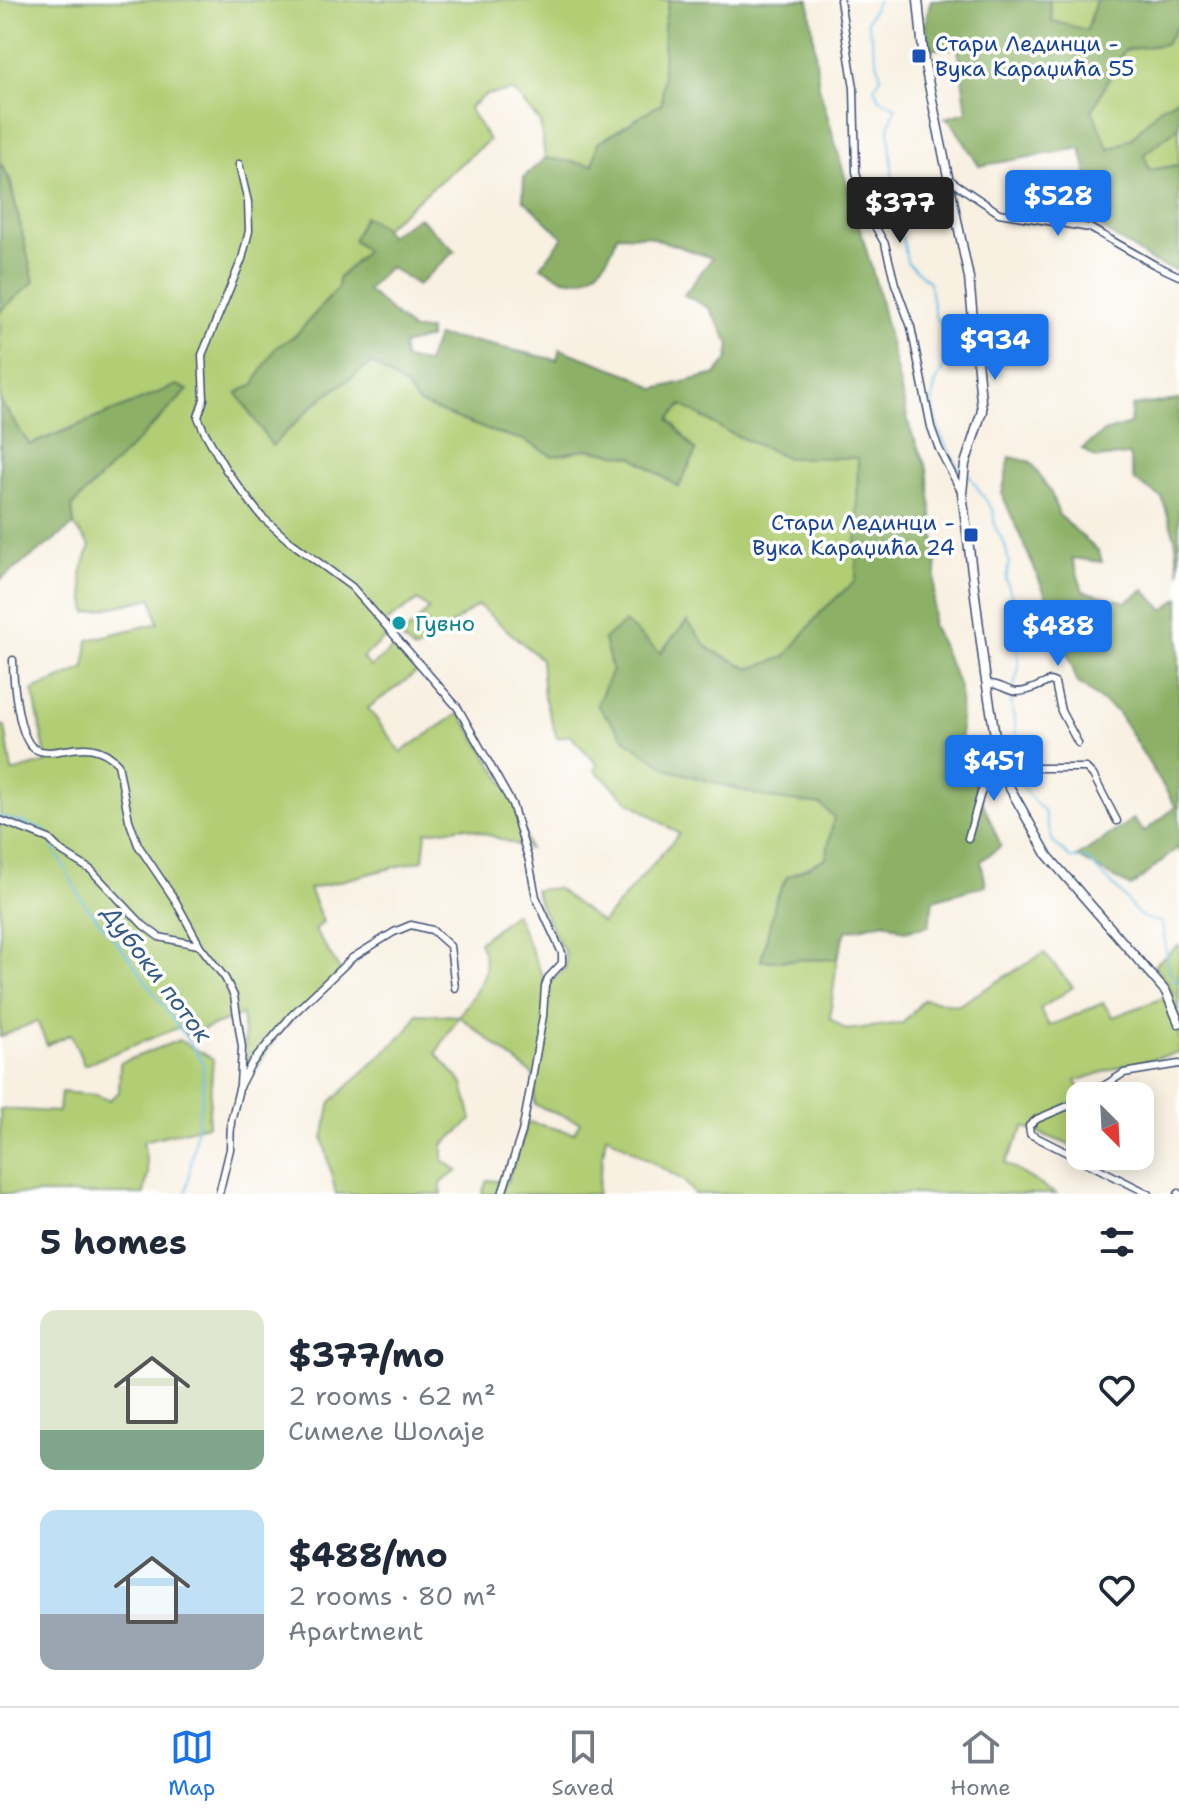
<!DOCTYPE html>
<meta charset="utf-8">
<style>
:root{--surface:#fff;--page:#f2f2f3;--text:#1f2937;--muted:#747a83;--line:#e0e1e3;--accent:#1a73e8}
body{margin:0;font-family:"Shantell Sans",sans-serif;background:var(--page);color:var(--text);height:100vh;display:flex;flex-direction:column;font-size:30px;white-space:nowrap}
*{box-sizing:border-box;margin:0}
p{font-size:26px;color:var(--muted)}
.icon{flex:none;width:44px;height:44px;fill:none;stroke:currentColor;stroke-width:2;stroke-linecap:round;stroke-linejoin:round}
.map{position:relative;height:1194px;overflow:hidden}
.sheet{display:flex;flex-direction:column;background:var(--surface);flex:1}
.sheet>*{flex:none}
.needle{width:52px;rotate:156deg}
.tools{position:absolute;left:1066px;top:1082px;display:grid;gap:16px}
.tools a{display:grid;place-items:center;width:88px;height:88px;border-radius:16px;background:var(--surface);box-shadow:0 4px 20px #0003;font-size:40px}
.price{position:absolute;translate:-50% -68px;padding:0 18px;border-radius:8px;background:var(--accent);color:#fff;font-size:26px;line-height:52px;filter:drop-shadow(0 2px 4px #0008)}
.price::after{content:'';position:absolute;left:50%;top:48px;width:24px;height:18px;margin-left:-12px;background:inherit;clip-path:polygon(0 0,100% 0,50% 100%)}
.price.active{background:#222;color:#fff}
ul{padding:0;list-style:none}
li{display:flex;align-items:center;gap:24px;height:200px;padding:0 40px}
li span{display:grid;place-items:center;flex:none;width:224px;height:160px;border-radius:16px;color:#555}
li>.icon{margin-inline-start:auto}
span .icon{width:96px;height:96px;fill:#fffc;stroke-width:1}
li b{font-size:34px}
h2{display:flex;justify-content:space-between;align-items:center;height:96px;padding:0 40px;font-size:34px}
.tab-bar{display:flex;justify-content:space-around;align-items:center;height:112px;border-top:2px solid var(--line);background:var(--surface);font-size:22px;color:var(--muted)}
.tab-bar a{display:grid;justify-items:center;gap:4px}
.tab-bar .active{color:var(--accent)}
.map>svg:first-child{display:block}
.green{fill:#b1ce75;stroke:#667e6a;stroke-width:2}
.forest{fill:#8cb166;stroke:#547062;stroke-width:2}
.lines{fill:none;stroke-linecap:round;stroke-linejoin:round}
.stream{stroke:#6dbee8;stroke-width:2}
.minor-casing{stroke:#3c4c72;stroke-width:9}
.tertiary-casing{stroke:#3c4c72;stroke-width:11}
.minor{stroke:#fff;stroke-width:6}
.tertiary{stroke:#fff;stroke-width:8}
.transit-dot{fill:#1a4fb4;stroke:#fff;stroke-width:3}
.culture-dot{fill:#0f9aa8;stroke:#fff;stroke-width:3}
.labels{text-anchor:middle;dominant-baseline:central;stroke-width:7;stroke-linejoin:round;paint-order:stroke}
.transit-label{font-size:22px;fill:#164399;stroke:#fff;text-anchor:start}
.culture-label{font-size:22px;fill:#0d838f;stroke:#fff;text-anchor:start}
.water-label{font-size:24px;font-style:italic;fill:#345a87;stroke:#fff}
</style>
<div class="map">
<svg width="1179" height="1194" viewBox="0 0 1179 1194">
<rect width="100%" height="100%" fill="#fff"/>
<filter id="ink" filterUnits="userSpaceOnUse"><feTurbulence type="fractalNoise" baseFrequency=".0125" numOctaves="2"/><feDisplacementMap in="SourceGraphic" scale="16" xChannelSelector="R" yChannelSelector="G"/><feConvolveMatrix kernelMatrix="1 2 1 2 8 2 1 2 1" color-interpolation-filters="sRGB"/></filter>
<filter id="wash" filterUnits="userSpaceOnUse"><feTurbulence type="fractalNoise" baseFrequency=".006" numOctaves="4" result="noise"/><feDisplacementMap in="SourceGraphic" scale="32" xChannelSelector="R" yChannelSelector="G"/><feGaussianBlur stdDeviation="1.8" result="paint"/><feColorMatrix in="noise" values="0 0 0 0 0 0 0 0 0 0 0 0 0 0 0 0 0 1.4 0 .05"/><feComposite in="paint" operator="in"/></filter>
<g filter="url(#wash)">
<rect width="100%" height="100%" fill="#f8f0e1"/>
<path class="green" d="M0 0H669L664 27 663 103 598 143 594 165 545 158 540 122 513 91 486 95 469 108 489 140 384 228 364 217 366 251 338 279V288L296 335 275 349 254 384 237 393 272 445 317 402 372 363 406 387 418 403 490 431 524 440 553 456 587 449 633 457 678 487 696 451 669 419 682 405 726 431 788 458H858L856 580 822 611 785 658 750 669 709 649 687 622 660 654 604 639 612 670 769 798 822 805 834 817 826 858 787 877 776 899 762 961 837 959 830 1018 846 1030 903 1023 924 999 959 1005 1044 953 1073 987 1040 1009 1049 1026 1103 1003 1113 1017 1174 994 1154 965 1179 945V1053L1125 1065 1076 1081 1084 1096H1080V1149L1024 1127 1005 1163 1056 1194H694L684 1181 606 1135 597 1194H482L487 1180 507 1182 528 1122 574 1133 580 1122 535 1105 533 1075 459 1016 436 1053 463 1084 472 1120 443 1145V1160L458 1171 440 1183 442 1194H336L323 1138 331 1102 409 1029 417 1014 459 1016C477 987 495 976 479 942L515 913 546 984 565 969 566 955 542 909 535 890 556 888 602 923 679 834 628 801 595 770 597 764 570 735 557 738 544 697 541 659 478 605 415 651 401 638 429 609 418 600 380 626 389 635 362 658 371 667 393 648 419 671 368 708 401 752 460 713 516 802 529 849 466 827 426 832 423 860 309 889 323 922 315 930 341 972 277 1035 257 1067 247 1061 242 1015 187 1035 182 1026 84 1065 71 1034 47 1045 37 1021 0 1037V725L5 726 12 772 47 762 33 690 85 668 88 640 158 623 152 598 87 613 81 573 90 546 74 525 72 506 187 391 177 385 29 445 0 401V311L33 281 10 179 0 163Z
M1049 0H1096L1087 31 1052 21Z
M1179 24V98L1161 107 1131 139 1108 150 1092 110 1125 50 1165 44Z
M1179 127V165L1149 170 1144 154Z
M179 1040 213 1059 208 1125 143 1141 148 1173 144 1194H0V1109L59 1112 61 1092 96 1095 109 1100 119 1092 120 1063Z"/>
<path class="forest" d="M669 0H809L819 87 877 287 910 429 927 469 937 558 932 624 960 688 961 751 1001 846 981 861 986 885 933 900 929 926 904 931 885 922 846 931 837 959 761 961 776 899 787 877 826 858 834 817 821 805 769 798 670 770 627 741 597 705 612 670 604 639 625 622 660 653 687 621 709 649 750 669 785 657 822 611 856 580 858 458H788L726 431 682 405 669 419 696 451 679 487 633 457 587 449 553 456 524 440 490 431 418 403 406 387 372 363 317 402 272 446 237 393 254 384 275 348 296 335 338 288V279L366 251 353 240 364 216 384 228 388 236 419 217 455 251 418 285 389 267 367 290 412 330H429V338L403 345 404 359 427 363 437 336 477 342 557 360 560 349 634 376 655 389 716 374 728 359 730 344 709 308 684 295 712 258 648 236 617 235C611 258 593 286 564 279 557 276 548 271 541 267L563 237 523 199 524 177 545 158 593 165 598 143 662 103 664 27Z
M931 0H1049L1052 21 1087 30 1096 0H1179V24L1165 44 1124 50 1092 110 1109 150 1131 139 1161 107 1179 98V127L1144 154 1149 170 1179 165V271L1155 263 1092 222V198L1081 148 979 166 953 124 945 118 967 112 958 48 931 49 925 24Z
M0 163 9 179 34 282 0 311Z
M177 385 188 390 72 506 74 525 0 580V401L30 445Z
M1179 400V572L1175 538 1162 498 1134 480 1129 455 1096 458 1082 449 1104 432 1130 424 1132 406Z
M1010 457 1031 462 1051 493 1059 515 1099 552 1102 562 1072 558 1083 591 1126 602 1144 590 1164 610 1179 598V851L1177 848 1131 887 1077 857 1133 819 1144 832 1176 807 1118 713 1077 682 1058 623 1002 494Z"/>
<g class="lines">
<path class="stream" d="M878 0 867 21 881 77 874 88 880 99 896 107 889 127 896 223 904 244 907 262 929 282 935 316 942 326 952 333C957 356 941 365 935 386 926 416 945 444 959 469
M969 475 993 511 995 527 1005 545 1009 562 1006 580 1014 602 1019 667 1014 686
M1010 695 1016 732 1014 746 1018 762
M1014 773 1029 796 1044 811 1053 842 1070 858 1087 859C1097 871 1109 880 1120 892 1135 909 1135 919 1161 922 1169 944 1161 967 1179 984
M0 816 44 829 48 837
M53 846 82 900 131 960 203 1062V1089L186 1194"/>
</g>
</g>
<g filter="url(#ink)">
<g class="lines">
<defs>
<path id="minor" d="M840 0 854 88 856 172 868 214 885 244 895 284 911 327 931 427 939 449 962 493
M239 164 248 202 249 231 242 259 202 355 204 399 198 417 204 431 226 470 261 516 288 540 352 587 458 708 512 804 529 861 536 897 562 953V963L548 978 545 986 543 1016 529 1095 522 1132 502 1194
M950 180 999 213 1090 228 1155 265 1179 276
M13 660C13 678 18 740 35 749 58 761 89 731 118 764L129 820 138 845 175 900 200 946 225 978 234 996 242 1047 240 1085
M987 684C998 683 1002 688 1012 691 1022 695 1040 685 1050 681L1055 683 1061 711 1078 743
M1001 768H1086L1093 775 1117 821
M0 820 49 839 62 852 91 870 143 925 159 937 198 945
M968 838 981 793 999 760
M1088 1096 1124 1073 1179 1064
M1080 1101 1037 1119 1029 1126 1030 1134 1149 1194
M219 1194 230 1149 231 1121 240 1085 251 1064 292 1015 352 958 394 932 411 925 432 930 450 946 455 988
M1178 1194 1179 1193"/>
<path id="tertiary" d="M918 0 924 61 969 278 982 411 965 464 962 493 985 674 999 760 1006 781 1048 856 1166 992 1179 1023"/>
</defs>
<use href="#minor" class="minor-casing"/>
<use href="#tertiary" class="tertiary-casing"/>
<use href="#minor" class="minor"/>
<use href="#tertiary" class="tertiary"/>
</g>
</g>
<g class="transit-dot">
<rect x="911" y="48" width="16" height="16" rx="4"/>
<rect x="963" y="527" width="16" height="16" rx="4"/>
</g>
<circle class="culture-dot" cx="399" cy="623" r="8"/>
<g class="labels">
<g class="transit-label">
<text x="935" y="43">Стари Лединци -<tspan x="935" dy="25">Вука Караџића 55</tspan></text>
<text x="955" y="522" text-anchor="end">Стари Лединци -<tspan x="955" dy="25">Вука Караџића 24</tspan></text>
</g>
<g class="culture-label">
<text x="415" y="623">Гувно</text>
</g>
<g class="water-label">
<text transform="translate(157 974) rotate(53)">Дубоки поток</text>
</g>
</g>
</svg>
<div class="tools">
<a><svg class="needle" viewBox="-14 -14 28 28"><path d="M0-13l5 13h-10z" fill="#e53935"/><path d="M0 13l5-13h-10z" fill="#747a83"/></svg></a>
</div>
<b class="price" style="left:1058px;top:238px">$528</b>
<b class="price active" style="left:900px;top:245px">$377</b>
<b class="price" style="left:995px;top:382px">$934</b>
<b class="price" style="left:1058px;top:668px">$488</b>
<b class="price" style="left:994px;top:803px">$451</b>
</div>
<section class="sheet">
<h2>5 homes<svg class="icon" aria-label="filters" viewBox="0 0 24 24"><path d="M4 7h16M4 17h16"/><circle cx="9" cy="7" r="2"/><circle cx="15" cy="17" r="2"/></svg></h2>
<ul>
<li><span style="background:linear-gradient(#dfe7d0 75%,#7fa58c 0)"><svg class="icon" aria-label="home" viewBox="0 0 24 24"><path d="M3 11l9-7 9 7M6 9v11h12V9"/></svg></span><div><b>$377/mo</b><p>2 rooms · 62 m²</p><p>Симеле Шолаје</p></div><svg class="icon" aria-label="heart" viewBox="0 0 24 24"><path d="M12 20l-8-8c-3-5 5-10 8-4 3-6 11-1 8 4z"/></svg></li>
<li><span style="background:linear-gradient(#bfe0f5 65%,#9aa5b1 0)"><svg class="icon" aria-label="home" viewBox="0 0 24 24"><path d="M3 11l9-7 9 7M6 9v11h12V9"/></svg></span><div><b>$488/mo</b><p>2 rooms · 80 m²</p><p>Apartment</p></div><svg class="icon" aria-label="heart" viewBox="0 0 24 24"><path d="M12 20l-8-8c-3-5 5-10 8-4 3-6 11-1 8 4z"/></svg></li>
</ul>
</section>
<nav class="tab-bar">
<a class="active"><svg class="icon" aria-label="map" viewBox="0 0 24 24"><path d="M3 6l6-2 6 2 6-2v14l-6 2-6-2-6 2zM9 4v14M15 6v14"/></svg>Map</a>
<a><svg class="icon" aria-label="saved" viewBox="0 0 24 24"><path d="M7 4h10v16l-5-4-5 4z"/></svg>Saved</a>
<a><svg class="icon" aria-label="home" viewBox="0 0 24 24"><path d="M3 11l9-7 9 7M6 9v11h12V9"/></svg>Home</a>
</nav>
